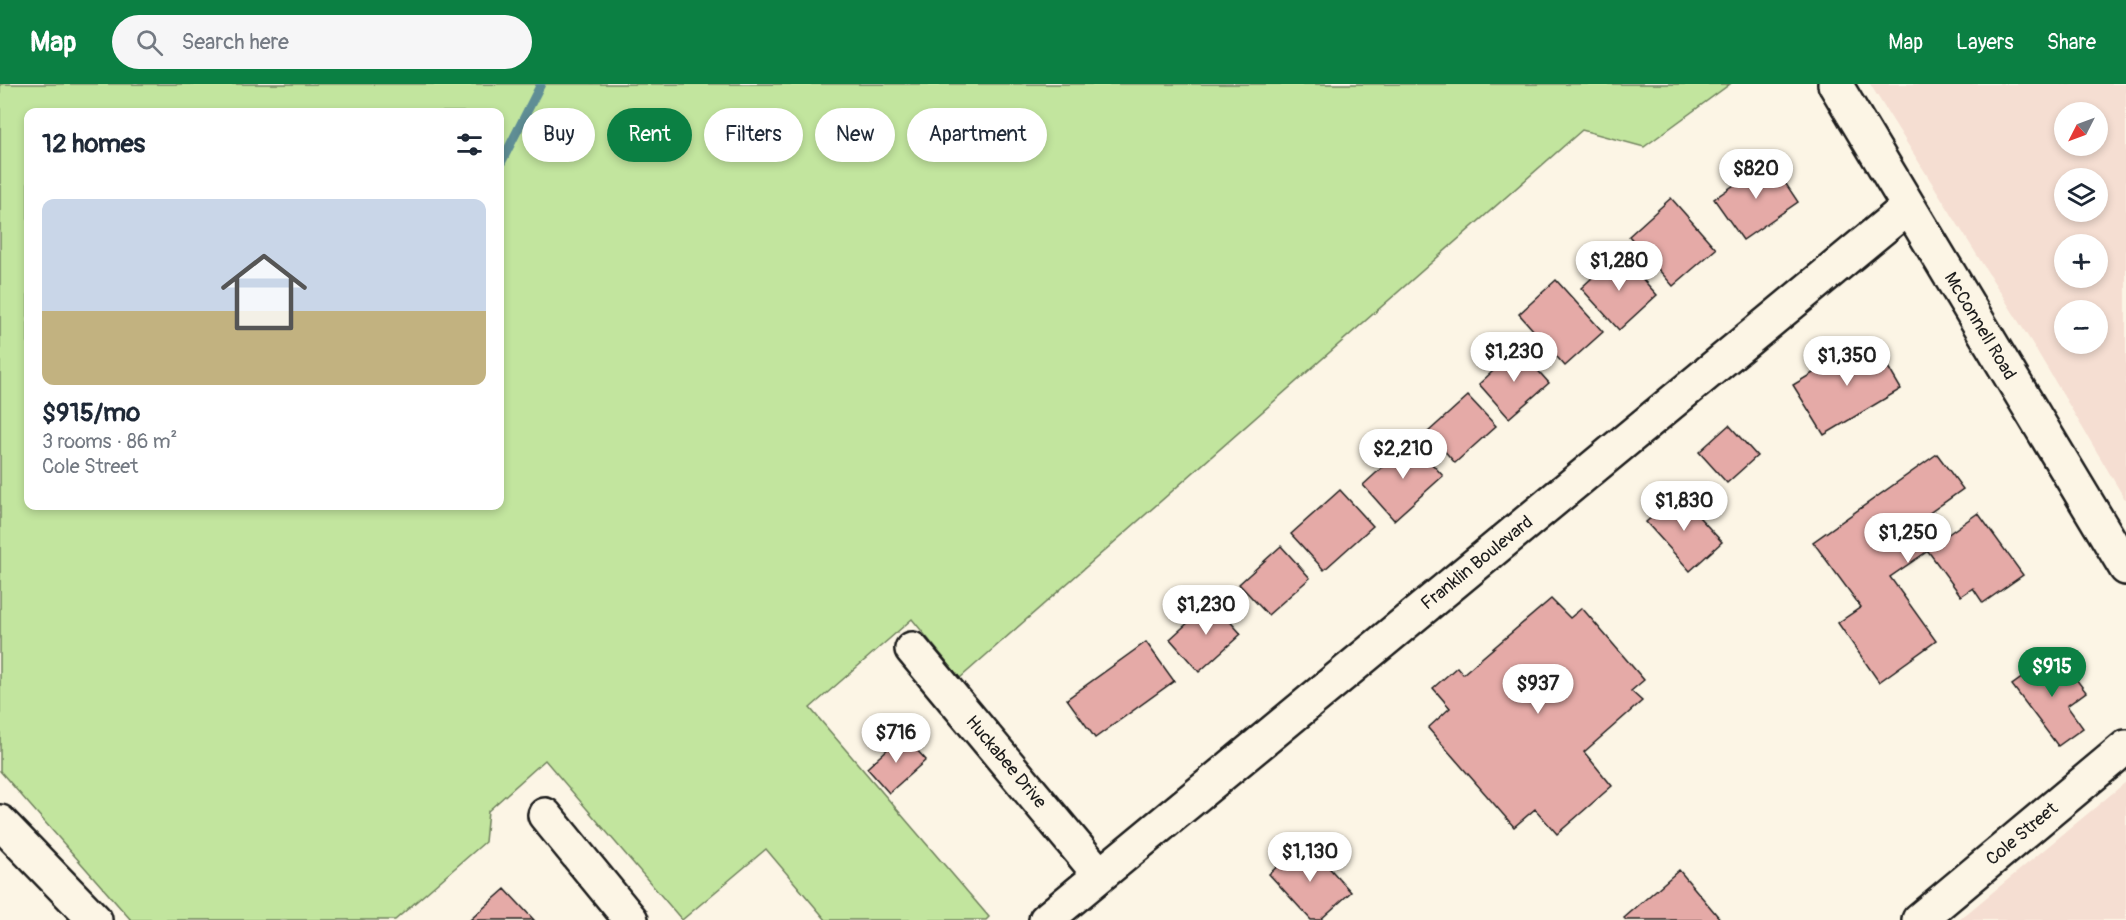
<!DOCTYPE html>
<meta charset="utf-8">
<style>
:root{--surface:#fff;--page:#f6f6f7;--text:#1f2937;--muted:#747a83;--line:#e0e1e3;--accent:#0b8043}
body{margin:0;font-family:Pangolin,sans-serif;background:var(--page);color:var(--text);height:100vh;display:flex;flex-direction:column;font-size:22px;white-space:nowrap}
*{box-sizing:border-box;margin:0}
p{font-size:20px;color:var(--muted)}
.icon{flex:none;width:33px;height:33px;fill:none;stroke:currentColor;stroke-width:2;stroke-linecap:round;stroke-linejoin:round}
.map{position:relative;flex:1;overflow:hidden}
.panel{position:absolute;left:24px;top:24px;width:480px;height:402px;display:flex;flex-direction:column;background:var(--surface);border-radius:12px;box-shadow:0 3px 9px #0003}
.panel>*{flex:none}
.guide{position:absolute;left:522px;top:24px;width:570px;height:54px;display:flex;gap:12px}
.needle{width:39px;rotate:228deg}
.buttons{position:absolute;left:2054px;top:18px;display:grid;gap:12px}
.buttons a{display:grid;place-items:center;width:54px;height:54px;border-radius:50%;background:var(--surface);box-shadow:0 3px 9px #0003;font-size:30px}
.price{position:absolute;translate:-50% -51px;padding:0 14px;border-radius:21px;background:#fff;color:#222;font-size:20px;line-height:39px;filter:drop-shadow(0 2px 3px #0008)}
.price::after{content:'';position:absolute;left:50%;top:36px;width:18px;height:14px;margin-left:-9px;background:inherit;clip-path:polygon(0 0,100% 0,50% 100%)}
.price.current{background:var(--accent);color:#fff}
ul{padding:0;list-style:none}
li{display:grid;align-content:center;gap:12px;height:318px;padding:0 18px}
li+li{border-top:2px solid var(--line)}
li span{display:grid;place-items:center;height:186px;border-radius:12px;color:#555}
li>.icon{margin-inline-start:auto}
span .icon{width:108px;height:108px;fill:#fffc;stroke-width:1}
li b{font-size:26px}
h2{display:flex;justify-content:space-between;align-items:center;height:72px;padding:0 18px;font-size:26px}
.pill{padding:0 21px;border-radius:27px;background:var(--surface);box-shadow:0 3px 9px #0003;font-size:21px;line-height:54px}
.pill.current{background:var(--accent);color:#fff}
header{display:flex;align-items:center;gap:36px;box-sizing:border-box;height:84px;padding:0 30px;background:var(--accent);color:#fff}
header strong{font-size:28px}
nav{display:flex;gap:33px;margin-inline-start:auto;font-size:21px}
.search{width:420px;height:54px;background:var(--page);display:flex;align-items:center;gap:15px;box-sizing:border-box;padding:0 21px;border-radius:33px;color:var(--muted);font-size:22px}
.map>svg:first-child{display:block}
.built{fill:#f5ded2;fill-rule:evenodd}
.green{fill:#c2e59e;stroke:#6f805d;stroke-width:1.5;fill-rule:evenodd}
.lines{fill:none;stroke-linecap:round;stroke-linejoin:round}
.stream{stroke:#5e8e95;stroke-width:9}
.building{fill:#e5aaa7;stroke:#1c1c1c;stroke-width:1.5}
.minor-casing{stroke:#1c1c1c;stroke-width:38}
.minor{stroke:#fcf5e5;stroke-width:33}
.labels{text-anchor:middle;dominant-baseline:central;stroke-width:6;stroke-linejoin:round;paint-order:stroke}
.street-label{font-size:18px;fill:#1c1c1c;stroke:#fcf5e5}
</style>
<header>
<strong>Map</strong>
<div class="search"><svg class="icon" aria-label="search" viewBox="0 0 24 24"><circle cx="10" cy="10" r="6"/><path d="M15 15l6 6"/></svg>Search here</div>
<nav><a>Map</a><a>Layers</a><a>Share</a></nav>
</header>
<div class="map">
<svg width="2126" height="836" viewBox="0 0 2126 836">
<rect width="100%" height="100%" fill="#fcf5e5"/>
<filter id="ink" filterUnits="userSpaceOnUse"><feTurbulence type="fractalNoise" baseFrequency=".0167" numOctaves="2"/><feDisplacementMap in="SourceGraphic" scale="12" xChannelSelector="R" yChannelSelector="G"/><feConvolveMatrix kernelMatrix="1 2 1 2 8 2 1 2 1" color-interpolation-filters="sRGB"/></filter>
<g filter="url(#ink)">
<path class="built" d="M1870 0H2126V417L2037 267ZM2064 28H2097V62H2064ZM2064 94H2097V128H2064ZM2064 160H2097V194H2064ZM2064 226H2097V260H2064Z
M2126 698V836H1959Z"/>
<path class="green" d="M0 0H1730L1644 63 1582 46 960 594 912 535 810 624 989 833 986 836H826L766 765 682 836 545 676 488 727 485 758 395 836H131L0 687ZM28 28H500V422H28Z"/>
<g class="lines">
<path class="stream" d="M500 81 541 0"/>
</g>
<path class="building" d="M1770 76 1798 118 1743 156 1714 115Z
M1671 114 1716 165 1673 202 1629 152Z
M1619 169 1657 211 1619 246 1581 204Z
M1556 196 1603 248 1565 282 1519 230Z
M1871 254 1901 305 1824 351 1793 301Z
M1518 264 1549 299 1509 334 1479 300Z
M1468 312 1496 342 1455 379 1428 348Z
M1729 341 1757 372 1727 399 1699 368Z
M1411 357 1443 392 1394 436 1363 401Z
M1937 370 1963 405 1924 433 1940 456 1978 429 2023 491 1983 519 1973 504 1961 512 1928 467 1890 493 1936 557 1879 598 1838 539 1861 523 1813 458Z
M1340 406 1373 442 1324 486 1291 450Z
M1678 410 1722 458 1690 487 1646 438Z
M1281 462 1310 494 1268 531 1239 500Z
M1551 515 1570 534 1582 524 1644 596 1631 607 1642 617 1584 668 1612 702 1557 750 1535 725 1514 743 1428 644 1450 624 1433 604 1457 583 1463 590Z
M1212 517 1241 550 1199 588 1170 555Z
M1146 558 1174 597 1095 654 1067 615Z
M2056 569 2086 608 2067 622 2083 644 2058 662 2012 601Z
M903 651 926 676 889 709 867 684Z
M1305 757 1351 808 1320 836H1311L1269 790Z
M1679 786 1721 836H1626L1624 834Z
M505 805 534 836H470Z"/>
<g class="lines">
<defs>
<path id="minor" d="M1835 0 2126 484
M912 565 1100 791
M545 731 631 836
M0 738 95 836
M1046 836 1908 123
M1919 836 2126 663"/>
</defs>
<use href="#minor" class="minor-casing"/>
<use href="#minor" class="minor"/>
</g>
</g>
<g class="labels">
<g class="street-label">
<text transform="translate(1980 242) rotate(59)">McConnell Road</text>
<text transform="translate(1477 479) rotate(-39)">Franklin Boulevard</text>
<text transform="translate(1006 678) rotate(50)">Huckabee Drive</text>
<text transform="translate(2022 750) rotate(-40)">Cole Street</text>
</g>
</g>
</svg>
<div class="buttons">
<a><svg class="needle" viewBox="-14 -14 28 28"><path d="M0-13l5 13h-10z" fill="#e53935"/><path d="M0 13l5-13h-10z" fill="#747a83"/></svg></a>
<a><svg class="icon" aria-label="layers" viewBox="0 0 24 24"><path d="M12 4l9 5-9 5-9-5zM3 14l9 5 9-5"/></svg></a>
<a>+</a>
<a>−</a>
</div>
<b class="price" style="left:1756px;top:116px">$820</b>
<b class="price" style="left:1619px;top:208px">$1,280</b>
<b class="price" style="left:1514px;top:299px">$1,230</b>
<b class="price" style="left:1847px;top:303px">$1,350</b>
<b class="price" style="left:1403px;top:396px">$2,210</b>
<b class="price" style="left:1684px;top:448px">$1,830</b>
<b class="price" style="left:1908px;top:480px">$1,250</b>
<b class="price" style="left:1206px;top:552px">$1,230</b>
<b class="price current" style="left:2052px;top:614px">$915</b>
<b class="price" style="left:1538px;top:631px">$937</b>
<b class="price" style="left:896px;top:680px">$716</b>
<b class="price" style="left:1310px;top:799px">$1,130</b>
<div class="guide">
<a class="pill">Buy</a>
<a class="pill current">Rent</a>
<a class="pill">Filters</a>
<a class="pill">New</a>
<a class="pill">Apartment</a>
</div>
<section class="panel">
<h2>12 homes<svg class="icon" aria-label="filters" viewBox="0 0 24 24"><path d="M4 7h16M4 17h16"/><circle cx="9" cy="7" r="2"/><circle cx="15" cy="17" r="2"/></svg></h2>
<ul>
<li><span style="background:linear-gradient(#c9d6e8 60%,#c2b280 0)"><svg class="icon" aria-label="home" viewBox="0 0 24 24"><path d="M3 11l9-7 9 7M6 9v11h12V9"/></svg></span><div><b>$915/mo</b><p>3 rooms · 86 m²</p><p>Cole Street</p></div></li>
</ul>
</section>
</div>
